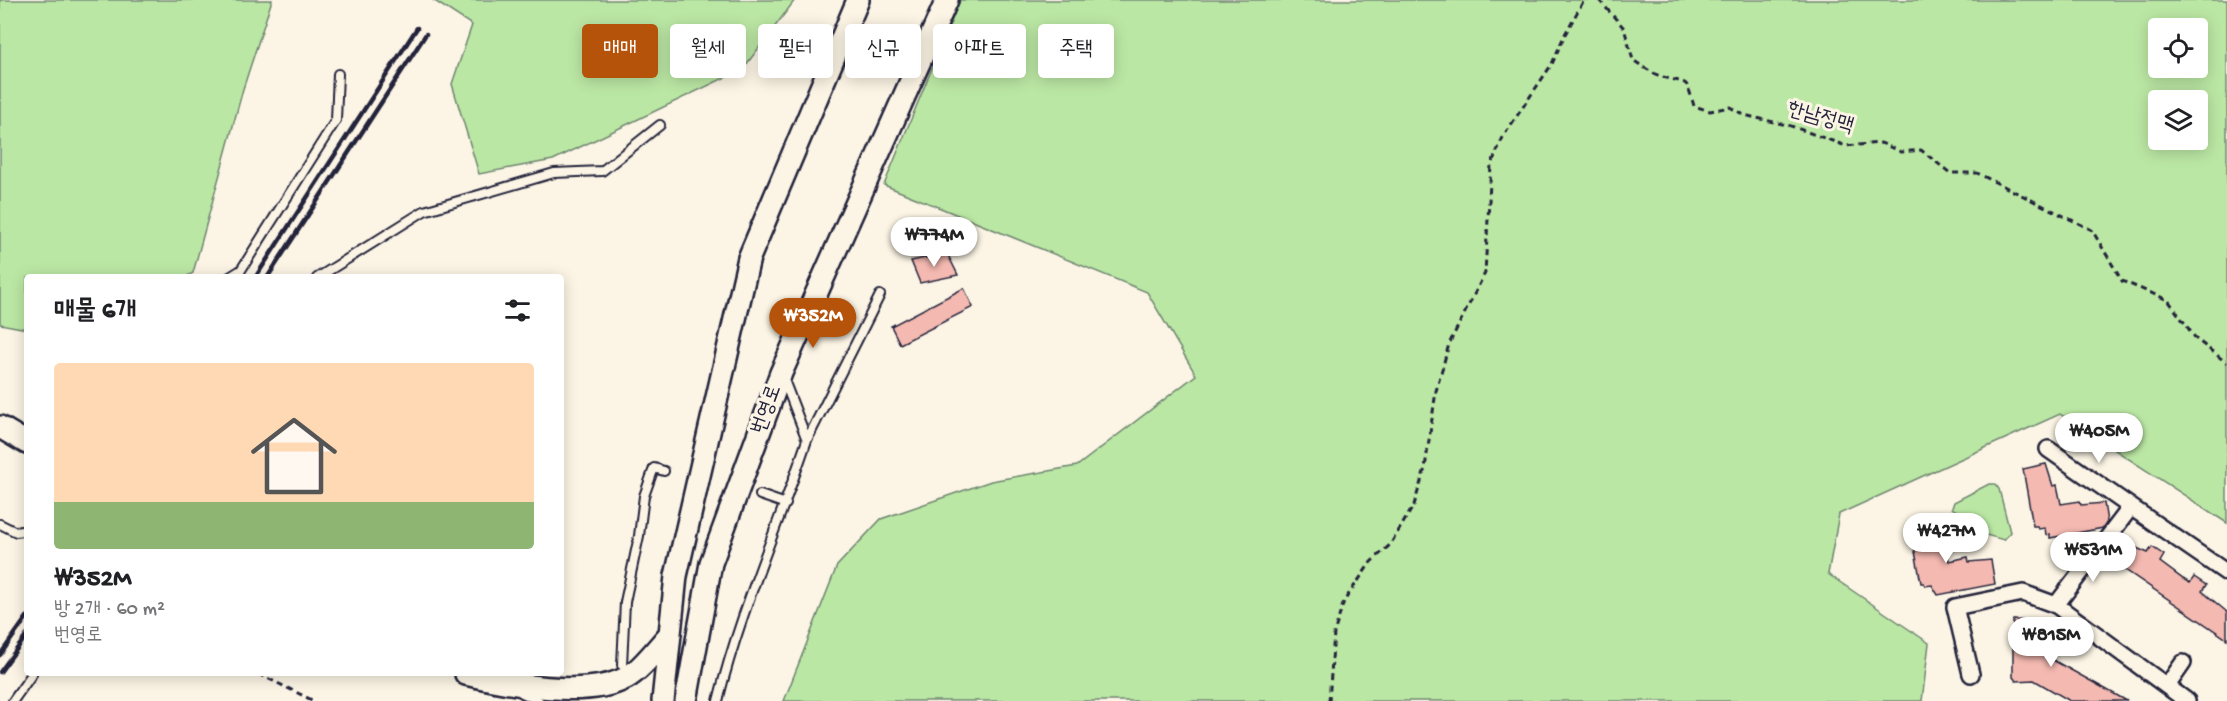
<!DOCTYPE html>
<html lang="ko">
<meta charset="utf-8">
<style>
:root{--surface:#fff;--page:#f2f2f2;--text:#202124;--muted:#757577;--line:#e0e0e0;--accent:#b45309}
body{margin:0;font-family:"Gochi Hand","Poor Story",sans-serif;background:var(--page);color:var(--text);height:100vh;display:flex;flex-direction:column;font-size:22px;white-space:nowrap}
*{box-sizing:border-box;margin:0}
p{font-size:20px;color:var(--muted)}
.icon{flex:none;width:33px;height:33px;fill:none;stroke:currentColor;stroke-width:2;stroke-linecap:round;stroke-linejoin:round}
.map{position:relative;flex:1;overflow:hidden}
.details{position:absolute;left:24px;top:274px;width:540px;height:402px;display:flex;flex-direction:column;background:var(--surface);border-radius:6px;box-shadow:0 3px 15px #0003}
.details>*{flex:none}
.hud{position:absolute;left:582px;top:24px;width:570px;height:54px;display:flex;gap:12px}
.buttons{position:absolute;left:2148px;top:18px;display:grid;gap:12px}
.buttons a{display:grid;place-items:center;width:60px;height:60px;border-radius:6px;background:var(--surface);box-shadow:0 3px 15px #0003;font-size:30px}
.price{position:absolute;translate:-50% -51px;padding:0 14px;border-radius:21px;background:#fff;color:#222;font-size:20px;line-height:39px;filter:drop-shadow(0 2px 3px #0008)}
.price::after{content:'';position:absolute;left:50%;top:36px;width:18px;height:14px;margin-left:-9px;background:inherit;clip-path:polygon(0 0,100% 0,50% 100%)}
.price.current{background:var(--accent);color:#fff}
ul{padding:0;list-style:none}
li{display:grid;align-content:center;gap:12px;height:318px;padding:0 30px}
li+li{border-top:2px solid var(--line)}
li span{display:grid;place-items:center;height:186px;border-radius:6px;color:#555}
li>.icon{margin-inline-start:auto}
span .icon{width:108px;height:108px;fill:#fffc;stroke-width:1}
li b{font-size:26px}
h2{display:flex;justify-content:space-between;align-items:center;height:72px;padding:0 30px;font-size:26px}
.chip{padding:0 21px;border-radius:6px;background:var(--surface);box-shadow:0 3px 15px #0003;font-size:21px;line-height:54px}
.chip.current{background:var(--accent);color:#fff}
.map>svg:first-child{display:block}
.green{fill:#bbe7a4;stroke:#6e8470;stroke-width:1.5;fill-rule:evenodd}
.building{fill:#f4b9b1;stroke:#22223b;stroke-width:1.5}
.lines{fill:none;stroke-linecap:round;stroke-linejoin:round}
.lane-casing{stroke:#22223b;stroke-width:12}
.street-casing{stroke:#22223b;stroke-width:20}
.secondary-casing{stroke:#22223b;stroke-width:26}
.path{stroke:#22223b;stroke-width:3;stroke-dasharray:6 4.5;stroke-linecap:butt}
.lane{stroke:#fcf5e5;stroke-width:8}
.street{stroke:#fcf5e5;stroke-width:15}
.secondary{stroke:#fcf5e5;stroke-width:21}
.rail{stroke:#22223b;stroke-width:4.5}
.labels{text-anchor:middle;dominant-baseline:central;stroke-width:6;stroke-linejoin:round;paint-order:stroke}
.street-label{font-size:21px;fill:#22223b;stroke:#fcf5e5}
</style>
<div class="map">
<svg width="2227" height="701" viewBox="0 0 2227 701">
<rect width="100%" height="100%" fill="#fcf5e5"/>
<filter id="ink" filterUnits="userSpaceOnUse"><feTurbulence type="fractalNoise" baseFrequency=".0167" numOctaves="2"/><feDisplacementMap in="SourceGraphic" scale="12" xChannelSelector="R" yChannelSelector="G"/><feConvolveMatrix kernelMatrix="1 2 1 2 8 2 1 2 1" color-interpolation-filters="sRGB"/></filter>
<g filter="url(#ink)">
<path class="green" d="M0 0H272L243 89 193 273 184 278H27V329L0 324Z
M433 0H795L743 69 553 160 479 174 452 84 472 25Z
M960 0H2227V523L2060 414 1839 514 1828 574 1929 643 1922 701H784L837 566 881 519 991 481 1077 466 1196 375 1147 292 884 185ZM2198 28V68H2158V28ZM2198 100V140H2158V100Z
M1989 484H1995L1999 489 2010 532 2004 540 1982 534V528L1952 508 1954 502Z"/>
<path class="building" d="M947 253 958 275 920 283 911 261Z
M964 288 973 307 900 344 891 326Z
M2046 464 2053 486 2057 485 2061 504 2080 501 2081 505 2104 503 2107 522 2103 528 2050 538V534L2046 535 2045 528 2038 529 2037 526H2033L2023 469Z
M1934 521 1941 542 1945 541 1949 561 1968 557 1969 562 1991 560 1995 584 1938 595 1932 585 1925 586 1924 583H1921L1910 525Z
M2132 546 2148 553 2152 547 2164 555 2160 562 2183 579 2190 583 2194 577 2206 585 2202 591 2227 612V639L2118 565Z
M2013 620 2037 621V630H2039V638H2042V654L2127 701H2070L2034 680 2016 681 2013 677Z"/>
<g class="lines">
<defs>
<path id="lane" d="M228 278 241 270 336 120 338 74
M317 278 424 211 554 173 602 171 660 125
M807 440 880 295
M760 495 786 504
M0 524 16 532 27 530
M622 665 625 602 639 536 644 496 654 468 664 471
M522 693 539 701
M13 701 32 674
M718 701C740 611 778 527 807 440L784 380"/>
<path id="street" d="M2048 449 2131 507
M1971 674 1955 607 2023 593 2056 605
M2167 686 2183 663
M2187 701 2056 605 2131 507 2227 573"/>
<path id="secondary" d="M0 427 27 443
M466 674C507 684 587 699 626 678 640 671 658 647 669 635
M663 701 676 576 749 258 858 0
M686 701 711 563 781 373 947 0"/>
</defs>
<use href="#lane" class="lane-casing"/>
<use href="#street" class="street-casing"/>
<use href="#secondary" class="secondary-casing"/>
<path class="path" d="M1599 0 1624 28 1633 60C1642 66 1653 74 1663 77 1690 85 1685 76 1694 106L1710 111 1730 107 1744 115 1791 126 1846 146 1881 143 1901 152 1921 150 1950 173H1977L2092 230 2122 281 2168 300 2196 339 2227 363
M259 674 314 701
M1329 701 1334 633 1344 601 1371 562 1390 545 1414 505 1425 468 1436 391 1449 344 1485 273 1491 165 1504 135 1552 64 1564 36 1584 0"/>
<use href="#lane" class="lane"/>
<use href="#street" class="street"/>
<use href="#secondary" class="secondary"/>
<path class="rail" d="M255 278 417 28
M267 278 426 34
M0 655 27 617
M0 672 27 635"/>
</g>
</g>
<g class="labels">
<g class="street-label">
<text transform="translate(1820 119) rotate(16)">한남정맥</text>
<text transform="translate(768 410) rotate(-70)">번영로</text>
</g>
</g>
</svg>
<div class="buttons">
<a><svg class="icon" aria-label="locate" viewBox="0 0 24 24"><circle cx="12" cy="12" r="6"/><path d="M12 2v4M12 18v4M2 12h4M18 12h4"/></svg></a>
<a><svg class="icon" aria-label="layers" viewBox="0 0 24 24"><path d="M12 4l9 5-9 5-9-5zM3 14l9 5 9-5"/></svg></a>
</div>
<b class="price" style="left:934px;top:268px">₩774M</b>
<b class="price current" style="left:813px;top:349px">₩352M</b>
<b class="price" style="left:2099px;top:464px">₩405M</b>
<b class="price" style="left:1946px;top:564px">₩427M</b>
<b class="price" style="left:2093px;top:583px">₩531M</b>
<b class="price" style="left:2051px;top:668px">₩815M</b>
<div class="hud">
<a class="chip current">매매</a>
<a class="chip">월세</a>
<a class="chip">필터</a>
<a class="chip">신규</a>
<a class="chip">아파트</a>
<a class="chip">주택</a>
</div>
<section class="details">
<h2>매물 6개<svg class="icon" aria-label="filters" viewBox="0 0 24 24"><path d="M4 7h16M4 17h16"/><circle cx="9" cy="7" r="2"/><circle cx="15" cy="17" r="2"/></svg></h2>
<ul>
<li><span style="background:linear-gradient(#ffd9b3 75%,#8fb573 0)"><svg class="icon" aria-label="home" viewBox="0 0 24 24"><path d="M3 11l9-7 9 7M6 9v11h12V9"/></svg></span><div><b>₩352M</b><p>방 2개 · 60 m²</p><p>번영로</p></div></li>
</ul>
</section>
</div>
